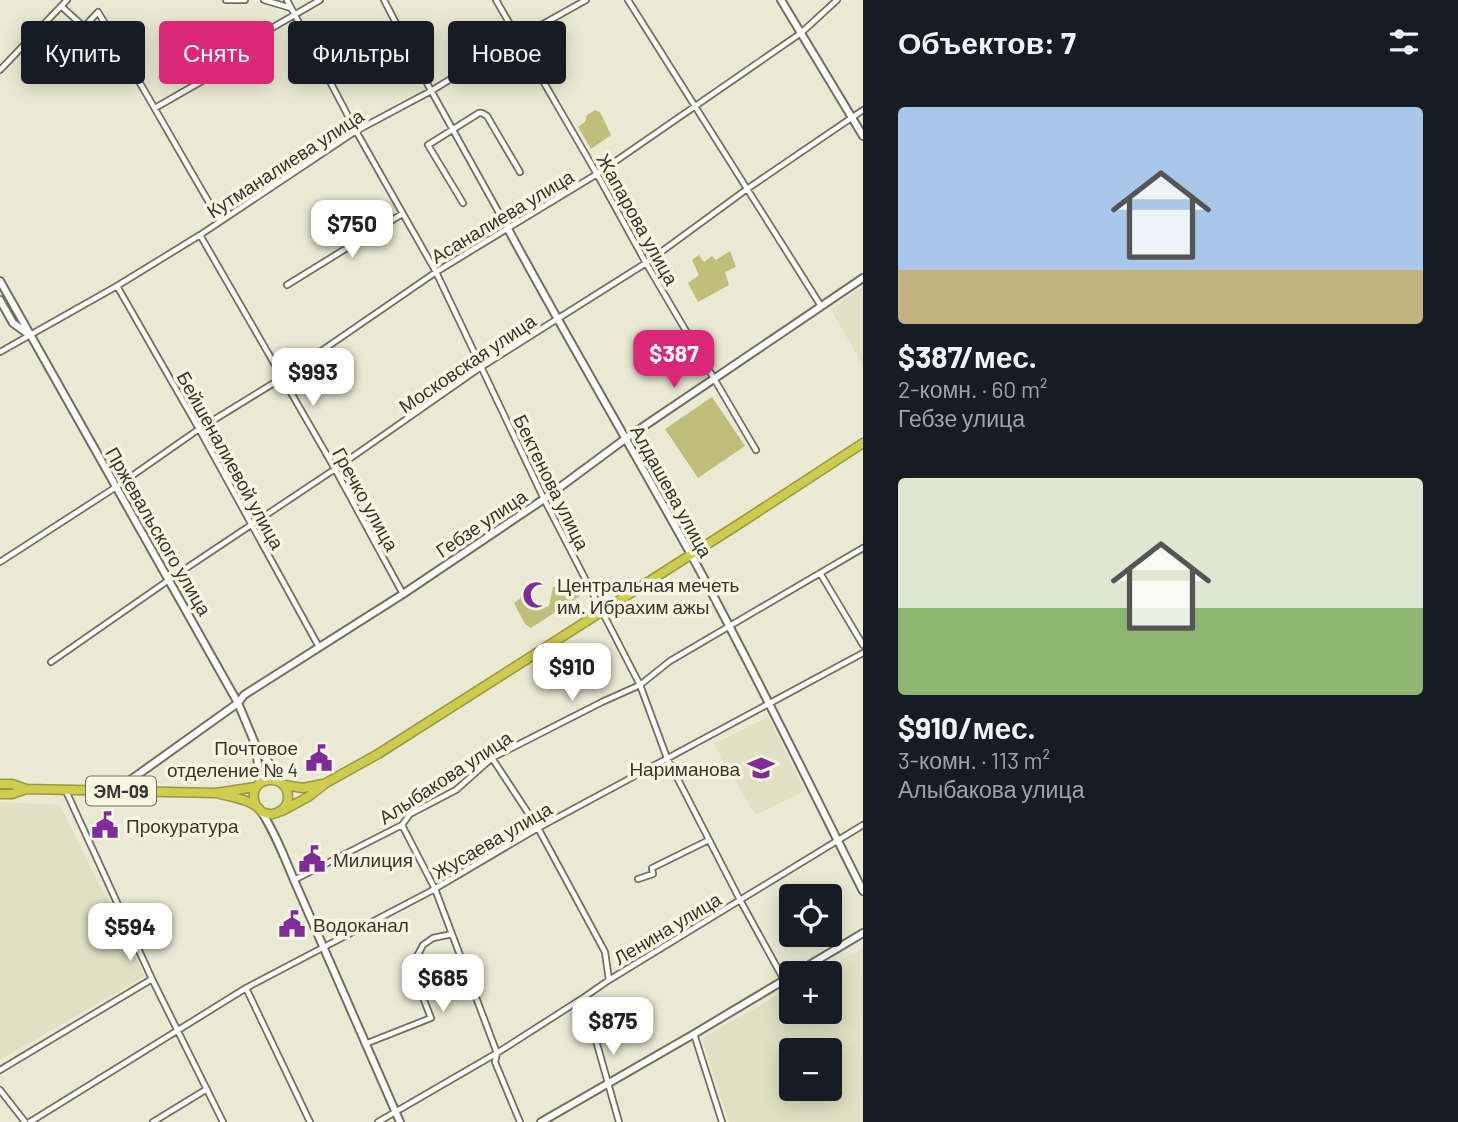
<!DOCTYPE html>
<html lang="ru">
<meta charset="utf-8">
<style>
:root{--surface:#171b24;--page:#20242c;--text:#f1f3f6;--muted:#9ea1a6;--accent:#db2777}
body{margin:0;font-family:Barlow,sans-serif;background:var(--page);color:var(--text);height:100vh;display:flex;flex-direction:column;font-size:26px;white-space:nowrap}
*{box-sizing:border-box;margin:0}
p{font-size:23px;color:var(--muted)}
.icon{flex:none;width:38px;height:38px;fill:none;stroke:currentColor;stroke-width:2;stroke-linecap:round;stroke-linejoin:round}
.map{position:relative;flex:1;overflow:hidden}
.details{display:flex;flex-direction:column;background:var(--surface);width:595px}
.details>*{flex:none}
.hud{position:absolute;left:21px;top:21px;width:665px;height:63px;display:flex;gap:14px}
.controls{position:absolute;left:779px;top:884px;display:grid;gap:14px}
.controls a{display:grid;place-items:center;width:63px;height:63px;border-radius:7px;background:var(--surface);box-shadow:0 4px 18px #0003;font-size:35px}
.price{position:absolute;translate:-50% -60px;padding:0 16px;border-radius:14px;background:#fff;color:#222;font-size:23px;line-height:46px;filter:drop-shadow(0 2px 4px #0008)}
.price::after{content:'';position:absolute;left:50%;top:42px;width:21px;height:16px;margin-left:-10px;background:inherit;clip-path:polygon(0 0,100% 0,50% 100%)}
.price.on{background:var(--accent);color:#fff}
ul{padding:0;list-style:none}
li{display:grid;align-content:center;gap:14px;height:371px;padding:0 35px}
li span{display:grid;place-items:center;height:217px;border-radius:7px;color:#555}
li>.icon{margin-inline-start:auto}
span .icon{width:126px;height:126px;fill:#fffc;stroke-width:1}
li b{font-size:30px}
h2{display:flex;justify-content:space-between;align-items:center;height:84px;padding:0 35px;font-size:30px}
.chip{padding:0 24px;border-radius:7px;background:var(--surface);box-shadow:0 4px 18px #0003;font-size:24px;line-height:63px}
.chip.on{background:var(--accent);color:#fff}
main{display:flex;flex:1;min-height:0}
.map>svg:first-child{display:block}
.built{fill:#e0e0c3;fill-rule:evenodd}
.green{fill:#bfbe7a}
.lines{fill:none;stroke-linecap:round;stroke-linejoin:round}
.street-casing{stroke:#70705d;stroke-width:8}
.secondary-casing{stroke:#70705d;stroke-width:10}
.highway-casing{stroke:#9a9843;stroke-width:11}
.street{stroke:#fff;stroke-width:4.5}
.secondary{stroke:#fff;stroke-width:6}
.highway{stroke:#cfcc4e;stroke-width:8}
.labels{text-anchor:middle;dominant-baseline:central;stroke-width:7;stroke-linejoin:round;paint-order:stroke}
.shield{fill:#f7f7e1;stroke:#717164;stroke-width:2}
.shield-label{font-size:18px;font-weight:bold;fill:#37372f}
.street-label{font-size:19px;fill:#37372f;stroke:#f7f7e1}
.poi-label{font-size:19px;fill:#37372f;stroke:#f7f7e1;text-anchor:start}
</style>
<main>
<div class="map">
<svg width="863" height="1122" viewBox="0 0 863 1122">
<rect width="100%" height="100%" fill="#eaead4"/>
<path class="built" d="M863 286V365L831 310Z
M768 717 805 791 755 815 714 744Z
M0 802 60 805 145 976 0 1060Z
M863 948V1122H729L702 1038 791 988V1012H830V973H818ZM791 1050H830V1088H791Z"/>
<path class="green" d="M595 110 600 112 611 135 591 149 578 127 585 122 587 115Z
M730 251 736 267 725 272 729 285 698 302 688 283 699 275 692 260 699 255 704 262 712 256 716 260Z
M712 397 745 446 698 478 665 429Z
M530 584 526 604 528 607 541 609 549 606 553 587 569 585 575 587 580 596 531 628 525 624 514 603 520 599 523 588Z"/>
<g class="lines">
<defs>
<path id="street" d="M226 0H245
M264 0 291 8
M287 0 356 131 436 272 544 499 640 685 667 758 740 900 784 980
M384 0 428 85 508 229
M496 0 597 174 646 263 756 450
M628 0 821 306
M61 6 84 27 98 12C140 81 179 152 220 221
M0 70 67 0
M155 108 216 73 238 57 265 32 320 0
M463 203 428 145 479 113H482L487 116 520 172
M200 235 335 469 403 594
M287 285 402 214
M117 286 199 429 319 647
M0 352 117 286 200 235 356 131 431 91 518 38 586 0
M0 562 116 487 199 429 282 378 436 272 597 174 801 33 837 0
M820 573 863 645
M51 662 176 575 335 469 481 367 646 263 747 189 863 110
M492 758 538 828 605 952 609 980
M66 791 152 979 223 1122
M402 825 435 889 497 1053 495 1062 520 1122
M638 879 653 874 652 868 709 840
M294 880 402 825 410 814 456 790 492 758 602 702 640 685 670 661 863 548
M246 988 310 1122
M584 998 619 1122
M694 1034 722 1122
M365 1044 431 1018 413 972 415 960 423 945 433 938 452 934
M0 1070 152 979
M0 1090 25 1122
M30 1122 246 988 431 891 538 828 863 653
M153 1122 207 1089
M378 1122 497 1053 583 998 609 980 863 825"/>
<path id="secondary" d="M781 0 863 136
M508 229C570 344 637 456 700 571 757 676 809 784 863 891
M0 281 238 703 256 746 277 773 280 782
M0 300 13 323 28 334
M256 748 260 783
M115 791 238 703 244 695 403 594 544 499 625 439 863 278
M261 811C275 833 284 856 294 880L400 1122
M796 973 863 933
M541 1122 694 1034 791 976"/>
<path id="highway" d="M0 784H12L26 789 216 793 256 787
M284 785 303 788 323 784
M0 794H12L26 789
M220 794C232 797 246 799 256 806 263 811 257 810 265 813 270 815 276 814 280 811 285 808 288 803 288 798 289 770 243 776 256 806
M282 811 308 797 326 783 378 754 739 524 863 443"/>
</defs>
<use href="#street" class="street-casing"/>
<use href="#secondary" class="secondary-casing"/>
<use href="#highway" class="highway-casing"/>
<use href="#street" class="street"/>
<use href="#secondary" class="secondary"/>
<use href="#highway" class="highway"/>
</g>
<defs>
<symbol id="mosque-bare" viewBox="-9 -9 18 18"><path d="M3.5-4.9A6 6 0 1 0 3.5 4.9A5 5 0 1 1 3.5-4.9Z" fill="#812b99" stroke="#f7f7e1" stroke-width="2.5" paint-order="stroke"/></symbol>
<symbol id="civic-bare" viewBox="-9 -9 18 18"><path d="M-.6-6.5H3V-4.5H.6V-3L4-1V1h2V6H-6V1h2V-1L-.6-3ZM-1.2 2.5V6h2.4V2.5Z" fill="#812b99" stroke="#f7f7e1" stroke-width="2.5" paint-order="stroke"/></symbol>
<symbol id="school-bare" viewBox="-9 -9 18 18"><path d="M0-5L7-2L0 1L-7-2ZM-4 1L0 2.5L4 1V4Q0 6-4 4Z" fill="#812b99" stroke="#f7f7e1" stroke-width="2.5" paint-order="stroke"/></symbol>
</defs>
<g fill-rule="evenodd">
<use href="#mosque-bare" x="517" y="576" width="38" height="38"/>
<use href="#civic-bare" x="300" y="739" width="38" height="38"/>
<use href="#school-bare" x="742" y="749" width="38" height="38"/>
<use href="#civic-bare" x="86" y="806" width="38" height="38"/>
<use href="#civic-bare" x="293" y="840" width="38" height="38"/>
<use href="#civic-bare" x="273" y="905" width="38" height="38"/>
</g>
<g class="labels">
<rect class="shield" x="86" y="776.5" width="70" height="29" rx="5"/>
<g class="shield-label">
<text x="121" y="791">ЭМ-09</text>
</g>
<g class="street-label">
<text transform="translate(285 163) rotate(-33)">Кутманалиева улица</text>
<text transform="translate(502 216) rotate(-31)">Асаналиева улица</text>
<text transform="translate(638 219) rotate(61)">Жапарова улица</text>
<text transform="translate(467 363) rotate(-34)">Московская улица</text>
<text transform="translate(231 460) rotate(61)">Бейшеналиевой улица</text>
<text transform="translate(552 482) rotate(64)">Бектенова улица</text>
<text transform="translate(672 491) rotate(61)">Алдашева улица</text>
<text transform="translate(366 499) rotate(61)">Гречко улица</text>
<text transform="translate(481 523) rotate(-34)">Гебзе улица</text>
<text transform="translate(159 531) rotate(60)">Пржевальского улица</text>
<text transform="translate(445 777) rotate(-33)">Алыбакова улица</text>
<text transform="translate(492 840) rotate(-30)">Жусаева улица</text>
<text transform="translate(667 928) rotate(-31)">Ленина улица</text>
</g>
<g class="poi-label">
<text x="557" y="584">Центральная мечеть<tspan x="557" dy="22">им. Ибрахим ажы</tspan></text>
<text x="298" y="747" text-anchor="end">Почтовое<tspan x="298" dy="22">отделение № 4</tspan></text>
<text x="740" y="768" text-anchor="end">Нариманова</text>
<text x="126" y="825">Прокуратура</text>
<text x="333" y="859">Милиция</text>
<text x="313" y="924">Водоканал</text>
</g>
</g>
</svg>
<div class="controls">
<a><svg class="icon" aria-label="locate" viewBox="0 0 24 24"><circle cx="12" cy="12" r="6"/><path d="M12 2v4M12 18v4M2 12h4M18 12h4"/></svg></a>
<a>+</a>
<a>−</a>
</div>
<b class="price" style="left:352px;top:260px">$750</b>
<b class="price on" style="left:674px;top:390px">$387</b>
<b class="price" style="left:313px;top:408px">$993</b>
<b class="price" style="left:572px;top:703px">$910</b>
<b class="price" style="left:130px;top:963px">$594</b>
<b class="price" style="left:443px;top:1014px">$685</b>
<b class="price" style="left:613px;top:1057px">$875</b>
<div class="hud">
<a class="chip">Купить</a>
<a class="chip on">Снять</a>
<a class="chip">Фильтры</a>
<a class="chip">Новое</a>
</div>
</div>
<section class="details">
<h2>Объектов: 7<svg class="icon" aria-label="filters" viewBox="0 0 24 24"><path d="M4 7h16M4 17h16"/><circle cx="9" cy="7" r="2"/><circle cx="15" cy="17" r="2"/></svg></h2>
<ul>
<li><span style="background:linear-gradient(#a9c7e8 75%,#c2b280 0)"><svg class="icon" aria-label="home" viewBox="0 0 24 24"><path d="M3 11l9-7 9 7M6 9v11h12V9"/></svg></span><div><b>$387/мес.</b><p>2-комн. · 60 m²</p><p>Гебзе улица</p></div></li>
<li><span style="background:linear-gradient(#dfe7d0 60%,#8fb573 0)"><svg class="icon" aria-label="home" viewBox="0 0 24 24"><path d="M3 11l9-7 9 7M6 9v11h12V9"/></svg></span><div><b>$910/мес.</b><p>3-комн. · 113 m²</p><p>Алыбакова улица</p></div></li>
</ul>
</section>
</main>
